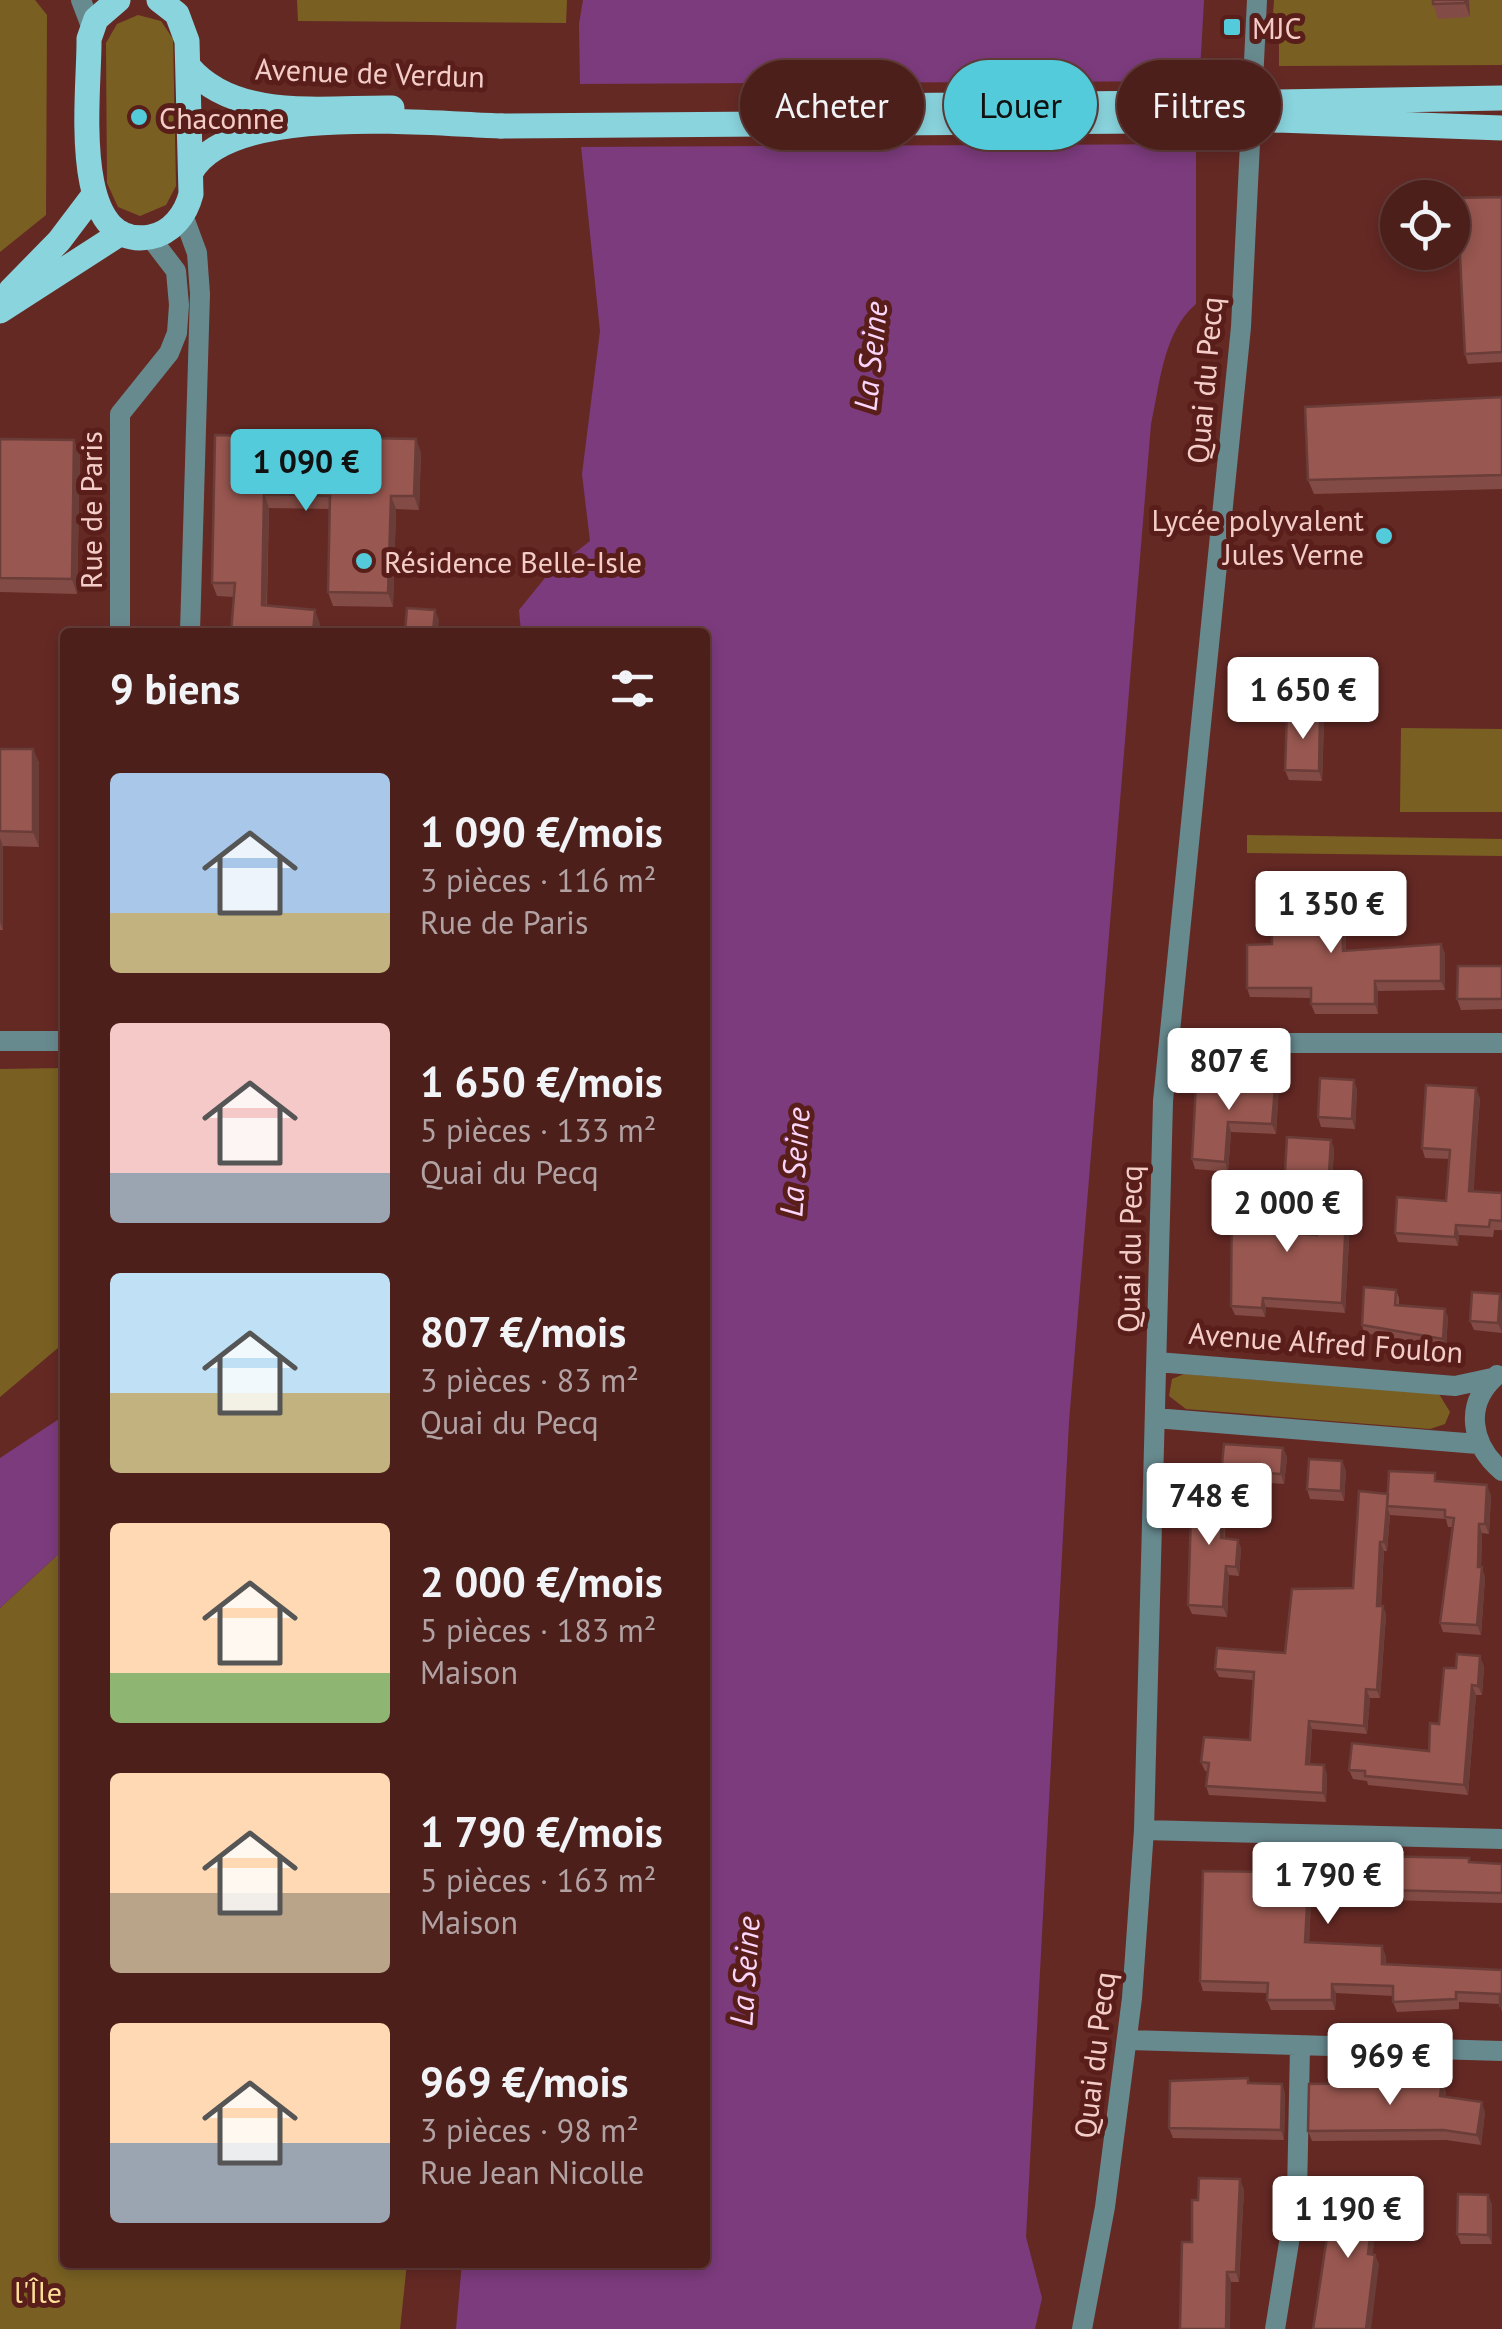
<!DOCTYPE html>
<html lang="fr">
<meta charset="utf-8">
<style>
:root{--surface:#4c1f1b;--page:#532724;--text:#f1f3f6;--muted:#b2a2a3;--line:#633d3a;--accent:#53cbda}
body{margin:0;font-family:"PT Sans",sans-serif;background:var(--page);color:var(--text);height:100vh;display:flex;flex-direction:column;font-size:38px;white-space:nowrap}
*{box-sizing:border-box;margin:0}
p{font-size:32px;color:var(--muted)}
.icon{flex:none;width:55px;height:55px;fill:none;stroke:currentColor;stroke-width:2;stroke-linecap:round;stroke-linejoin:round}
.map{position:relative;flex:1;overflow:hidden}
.drawer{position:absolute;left:60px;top:628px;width:650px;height:1640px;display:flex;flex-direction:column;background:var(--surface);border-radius:10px;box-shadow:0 5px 15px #0003,0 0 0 2px var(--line)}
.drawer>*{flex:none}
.hud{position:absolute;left:740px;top:60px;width:610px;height:90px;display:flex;gap:20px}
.buttons{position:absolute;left:1380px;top:180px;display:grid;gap:20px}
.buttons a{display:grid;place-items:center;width:90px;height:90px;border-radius:50%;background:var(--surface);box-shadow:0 5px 15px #0003,0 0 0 2px var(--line);font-size:50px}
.price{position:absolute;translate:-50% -85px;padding:0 22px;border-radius:10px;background:#fff;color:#222;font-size:32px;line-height:65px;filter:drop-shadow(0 2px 5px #0008)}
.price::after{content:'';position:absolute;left:50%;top:60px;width:30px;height:22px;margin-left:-15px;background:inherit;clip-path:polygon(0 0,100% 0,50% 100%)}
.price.on{background:var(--accent);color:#111}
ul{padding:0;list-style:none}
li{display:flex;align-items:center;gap:30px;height:250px;padding:0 50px}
li span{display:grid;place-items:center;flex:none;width:280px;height:200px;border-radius:10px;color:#555}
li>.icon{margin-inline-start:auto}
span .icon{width:120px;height:120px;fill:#fffc;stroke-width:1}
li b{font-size:42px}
h2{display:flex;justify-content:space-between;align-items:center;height:120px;padding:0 50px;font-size:42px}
.tag{padding:0 35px;border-radius:45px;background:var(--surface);box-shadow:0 5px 15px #0003,0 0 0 2px var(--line);font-size:35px;line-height:90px}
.tag.on{background:var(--accent);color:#111}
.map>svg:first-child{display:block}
.green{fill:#796022}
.water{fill:#7c3b7d}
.pier{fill:#652924}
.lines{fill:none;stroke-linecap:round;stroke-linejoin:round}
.street{stroke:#678a8f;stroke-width:20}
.primary{stroke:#8ad4de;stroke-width:25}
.primary-bridge{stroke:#8ad4de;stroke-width:25}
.wall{fill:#834b45}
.shaded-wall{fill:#6a3d38}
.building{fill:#985750;stroke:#6a3d38;stroke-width:2.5}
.poi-dot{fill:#53cbda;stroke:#591e1a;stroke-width:4}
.labels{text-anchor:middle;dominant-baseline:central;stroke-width:10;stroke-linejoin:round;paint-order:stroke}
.poi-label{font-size:30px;fill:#f4cdc8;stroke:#591e1a;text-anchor:start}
.street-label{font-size:30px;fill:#f4cdc8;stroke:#591e1a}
.park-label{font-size:30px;fill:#fddf99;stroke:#591e1a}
.water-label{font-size:32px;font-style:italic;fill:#fbd6fb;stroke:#591e1a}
</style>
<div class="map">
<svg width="1502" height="2329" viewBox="0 0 1502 2329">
<rect width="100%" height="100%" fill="#652924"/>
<path class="green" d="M0 0H35L47 15 46 215 0 252Z
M297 0H567L566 23 298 21Z
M1274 0H1502V65L1279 66V16L1273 15Z
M138 15 161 21 173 39 176 186 166 205 140 216 118 207 107 183 106 43 117 24Z
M1401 728 1502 729V812H1400Z
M1247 835 1502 839V856L1247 853Z
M65 1068V1342L0 1397V1069Z
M1184 1374 1439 1394 1450 1412 1445 1424 1430 1429 1186 1409 1169 1396 1172 1379Z
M65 1548V2262L407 2263 400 2329H0V1608Z"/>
<path class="water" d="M583 0H1204L1196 143V304C1163 332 1160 384 1151 424L1069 1422 1026 2237 1042 2298 1035 2329H456L462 2263 705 2262V632H521L519 610 549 573 590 541 582 474 600 331 581 146 579 24Z
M65 1415V1548L0 1608V1458Z"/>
<path class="pier" d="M1203 81 1201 144 577 147 575 84Z"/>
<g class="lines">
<path class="street" d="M81 0 92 29
M183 215 197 253 200 294 190 632
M120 632V414L169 353 177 333 179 305 176 271 150 237
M0 1041H65
M1169 1043H1502
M1157 1362 1455 1386 1492 1378
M1497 1375C1463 1404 1471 1445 1502 1471
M1155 1418 1478 1444
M1144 1830 1502 1839
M1129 2040 1502 2051
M1082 2329 1105 2207 1132 1998 1144 1830 1163 1101 1241 327 1257 0
M1275 2329 1297 2193 1300 2047"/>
<path class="primary" d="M118 0 96 19 89 39C90 88 67 251 150 237 172 233 186 214 191 194L187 41 177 14 159 0
M189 67C236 122 326 107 392 108
M1278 102 1502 98
M1278 120 1502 128
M191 172C231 102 428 124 501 126
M11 290 59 241 93 196
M0 311 121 233"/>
<path class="primary-bridge" d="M853 106 1278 102
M501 126 1278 120"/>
</g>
<path class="wall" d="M1469 0 1470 17 1438 19 1433 4Z
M1502 197V362L1468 364 1465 354Z
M1502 397V489L1314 494 1308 480Z
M215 435 421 452 419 510 396 509 393 607 333 606 328 592 330 509 269 508 267 606 320 624 319 632H231L234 597 217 596 212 583Z
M0 439 80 455 77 594 0 592Z
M1320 714 1324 723 1322 781 1289 780 1285 770Z
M0 749H33L39 763V847L3 846V930H0Z
M1342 898 1346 908V950L1441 944 1445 954V990L1378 991V1014H1315L1311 1004V998L1250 997 1247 988 1272 944Z
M1502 966V1009L1461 1010 1457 999Z
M1354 1080 1357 1090 1355 1129 1321 1127 1318 1117Z
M1279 1085 1276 1134 1231 1132 1228 1172 1195 1169 1192 1159 1249 1088Z
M1480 1098 1473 1191 1502 1193V1230H1494L1493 1237 1459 1235 1458 1246 1398 1242 1395 1233 1446 1201 1450 1159 1425 1158 1422 1148Z
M1331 1140 1334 1149 1332 1183 1288 1180 1285 1171Z
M1260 1193 1263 1202 1262 1232 1317 1235 1347 1194 1351 1203 1345 1313 1266 1307 1265 1317 1235 1315 1231 1306Z
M1396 1290 1399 1298V1306L1448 1317 1446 1347 1364 1333 1362 1325Z
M1500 1294 1502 1333 1474 1330 1470 1321Z
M1283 1448 1287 1457 1284 1484 1256 1482V1486L1225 1484 1221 1474Z
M1342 1461 1346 1471 1344 1501 1310 1499 1307 1489Z
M1438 1481 1491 1495 1489 1534 1482 1533 1481 1567 1485 1577 1481 1635 1443 1632 1440 1623 1452 1527H1448L1446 1519 1390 1515 1387 1551H1384L1381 1606H1383L1386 1615 1380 1698H1370L1367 1734 1312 1729 1310 1764 1327 1774 1326 1802 1209 1795 1206 1786 1208 1771H1205L1201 1762 1250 1740 1253 1680 1219 1677 1215 1669 1285 1653 1353 1588 1388 1494Z
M1223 1487 1226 1496 1225 1539 1238 1540 1241 1549 1239 1576 1229 1575 1227 1617 1192 1614 1188 1605Z
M1484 1666 1482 1695H1476L1468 1795 1368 1785 1367 1781 1353 1779 1349 1770 1429 1751 1439 1724 1456 1668Z
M1469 1858 1471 1862 1502 1864V1903L1311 1898 1309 1943 1386 1956V1964L1502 1970V2012L1500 2004 1459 2002V2009L1397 2012 1393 2002V1996L1336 1993 1335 2010H1271L1267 2000V1993L1203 1991 1200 1981 1271 1872Z
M1248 2078 1250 2083 1282 2084 1285 2094 1284 2140 1173 2138 1169 2128Z
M1442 2082 1446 2092 1445 2097 1485 2112 1481 2145 1446 2140 1312 2141 1308 2131Z
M1244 2189 1239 2282H1231L1198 2200Z
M1382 2192 1386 2201 1383 2223 1377 2222 1372 2255H1375L1379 2265 1313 2329Z
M1488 2195 1492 2205V2244H1461L1457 2234Z"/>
<path class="shaded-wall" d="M1465 0H1469L1470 17 1465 3Z
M416 439 421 452 419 510 414 496Z
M74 440 80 455 77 594 72 579Z
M264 494 269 508 266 619 262 605Z
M391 496 396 509 393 607 388 593Z
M315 610 320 624 319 632H313Z
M435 610 439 620 438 632H433Z
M1320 714 1324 723 1322 781 1319 771Z
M33 749 39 763V847L33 832Z
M0 838 3 846V930L0 922Z
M1342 898 1346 908V960L1343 951Z
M1441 944 1445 954V990L1441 981Z
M1375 981 1378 991V1014L1375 1004Z
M1276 1075 1279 1085 1276 1134 1272 1124Z
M1354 1080 1357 1090 1355 1129 1352 1119Z
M1476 1088 1480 1098 1473 1201 1469 1191Z
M1228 1122 1231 1132 1228 1172 1225 1162Z
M1331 1140 1334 1149 1332 1183 1329 1173Z
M1260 1193 1263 1202 1261 1241 1258 1232Z
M1347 1194 1351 1203 1345 1313 1342 1303Z
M1456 1225 1459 1235 1458 1246 1455 1237Z
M1500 1294 1502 1301V1333L1498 1323Z
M1263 1298 1266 1307 1265 1317 1262 1308Z
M1445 1309 1448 1317 1446 1347 1443 1339Z
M1283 1448 1287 1457 1284 1484 1281 1474Z
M1342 1461 1346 1471 1344 1501 1341 1491Z
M1487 1485 1491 1495 1489 1534 1485 1524Z
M1223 1487 1226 1496 1224 1548 1221 1538Z
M1387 1506 1390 1515 1387 1551 1384 1542Z
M1479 1524 1482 1533 1481 1575 1482 1567 1485 1577 1481 1635 1477 1625Z
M1238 1540 1241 1549 1239 1576 1236 1567Z
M1380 1542 1384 1551 1380 1614 1377 1606Z
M1226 1566 1229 1575 1227 1617 1223 1607Z
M1383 1606 1386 1615 1380 1698 1377 1690Z
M1480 1656 1484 1666 1482 1695 1478 1686Z
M1472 1685 1476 1695 1468 1795 1464 1785Z
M1366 1689 1370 1698 1367 1734 1364 1726Z
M1309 1721 1312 1729 1309 1772 1306 1764Z
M1324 1765 1327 1774 1326 1802 1323 1793Z
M1308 1888 1311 1898 1309 1952 1305 1942Z
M1382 1946 1386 1956 1385 1974 1382 1964Z
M1332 1984 1336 1993 1335 2010 1332 2000Z
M1442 2082 1446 2092 1444 2106 1440 2096Z
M1282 2084 1285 2094 1284 2140 1281 2130Z
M1482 2102 1485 2112 1481 2145 1477 2135Z
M1240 2179 1244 2189 1239 2282 1236 2272Z
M1382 2192 1386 2201 1383 2223 1379 2213Z
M1488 2195 1492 2205V2244L1488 2235Z
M1373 2212 1377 2222 1371 2264 1368 2254Z
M1375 2255 1379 2265 1371 2329H1366Z
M1227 2272 1231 2282 1230 2329H1226Z"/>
<path class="building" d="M1433 0H1465V3L1433 4Z
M1502 197V352L1465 354 1457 198Z
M1502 397V475L1308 480 1305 407Z
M215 435 416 439 414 496H391L388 593 328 592 330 496 264 494 262 605 315 610 313 632H231L235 583H212Z
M0 439 74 440 72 579 0 578Z
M407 608 435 610 433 632H405Z
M1287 713 1320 714 1319 771 1285 770Z
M0 749H33V832L0 831Z
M1342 898 1343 951 1441 944V981H1375V1004H1311V988H1247V945L1272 944V899Z
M1458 966H1502V999H1457Z
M1250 1074 1276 1075 1272 1124 1228 1122 1225 1162 1192 1159 1196 1084 1249 1088Z
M1320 1078 1354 1080 1352 1119 1318 1117Z
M1426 1085 1476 1088 1469 1191 1502 1193V1221L1490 1220 1489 1227 1456 1225 1455 1237 1395 1233 1397 1197 1446 1201 1450 1150 1422 1148Z
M1287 1137 1331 1140 1329 1173 1285 1171Z
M1232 1191 1260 1193 1258 1232 1317 1235 1319 1192 1347 1194 1342 1303 1263 1298 1262 1308 1231 1306Z
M1364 1287 1396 1290 1395 1305 1445 1309 1443 1339 1362 1325Z
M1472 1292 1500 1294 1498 1323 1470 1321Z
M1224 1444 1283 1448 1281 1474 1252 1472V1476L1221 1474Z
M1309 1459 1342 1461 1341 1491 1307 1489Z
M1389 1471 1435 1473V1481L1487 1485 1485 1524H1479L1478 1567H1482L1477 1625 1440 1623 1454 1518 1445 1517V1510L1387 1506Z
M1192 1485 1223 1487 1221 1538 1238 1540 1236 1567 1226 1566 1223 1607 1188 1605Z
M1359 1491 1388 1494 1384 1542H1380L1377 1606H1383L1377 1690 1366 1689 1364 1726 1309 1721 1306 1764 1324 1765 1323 1793 1206 1786 1209 1763 1201 1762 1204 1737 1250 1740 1254 1672 1215 1669 1217 1648 1285 1653 1292 1589 1353 1588Z
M1457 1654 1480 1656 1478 1686 1472 1685 1464 1785 1365 1776V1771L1349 1770 1352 1743 1429 1751 1430 1723 1439 1724 1444 1668H1456Z
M1272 1854 1469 1858V1862L1502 1864V1893L1308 1888 1305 1942 1382 1946V1964L1502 1970V2006H1500V1994L1456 1992V1999L1393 2002V1986L1332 1984V2000H1267L1268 1983 1200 1981 1203 1871 1271 1872Z
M1248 2078V2083L1282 2084 1281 2130 1169 2128 1170 2081Z
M1442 2082 1440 2096 1482 2102 1477 2135 1443 2130 1308 2131 1309 2084Z
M1199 2178 1240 2179 1236 2272H1227L1226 2329H1180L1182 2242H1192V2200H1198Z
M1335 2185 1382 2192 1379 2213 1373 2212 1368 2254 1375 2255 1366 2329H1313Z
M1458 2194 1488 2195V2235L1457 2234Z"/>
<g class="poi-dot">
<rect x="1222" y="17" width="20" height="20" rx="5"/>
<circle cx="139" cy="117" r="10"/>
<circle cx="1384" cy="536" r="10"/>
<circle cx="364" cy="561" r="10"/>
</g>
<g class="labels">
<g class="poi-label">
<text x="1252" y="27">MJC</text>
<text x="159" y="117">Chaconne</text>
<text x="1364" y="519" text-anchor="end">Lycée polyvalent<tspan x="1364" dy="34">Jules Verne</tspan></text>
<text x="384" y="561">Résidence Belle-Isle</text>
</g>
<g class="street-label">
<text transform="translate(370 72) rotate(2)">Avenue de Verdun</text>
<text transform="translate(1204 380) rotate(-85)">Quai du Pecq</text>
<text transform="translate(90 510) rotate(-90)">Rue de Paris</text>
<text transform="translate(1129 1249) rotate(-89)">Quai du Pecq</text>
<text transform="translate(1326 1342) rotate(4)">Avenue Alfred Foulon</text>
<text transform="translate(1094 2055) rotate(-83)">Quai du Pecq</text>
</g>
<g class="park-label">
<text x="38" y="2291">l'Île</text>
</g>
<g class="water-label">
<text transform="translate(870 356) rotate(-84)">La Seine</text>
<text transform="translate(794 1162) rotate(-86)">La Seine</text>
<text transform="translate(744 1971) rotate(-86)">La Seine</text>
</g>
</g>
</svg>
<div class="buttons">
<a><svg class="icon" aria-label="locate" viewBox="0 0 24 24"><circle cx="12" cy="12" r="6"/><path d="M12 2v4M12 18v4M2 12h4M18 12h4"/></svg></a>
</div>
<b class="price on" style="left:306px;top:514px">1 090 €</b>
<b class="price" style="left:1303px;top:742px">1 650 €</b>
<b class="price" style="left:1331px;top:956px">1 350 €</b>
<b class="price" style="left:1229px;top:1113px">807 €</b>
<b class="price" style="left:1287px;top:1255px">2 000 €</b>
<b class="price" style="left:1209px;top:1548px">748 €</b>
<b class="price" style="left:1328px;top:1927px">1 790 €</b>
<b class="price" style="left:1390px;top:2108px">969 €</b>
<b class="price" style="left:1348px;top:2261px">1 190 €</b>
<div class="hud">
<a class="tag">Acheter</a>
<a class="tag on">Louer</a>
<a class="tag">Filtres</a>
</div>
<section class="drawer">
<h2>9 biens<svg class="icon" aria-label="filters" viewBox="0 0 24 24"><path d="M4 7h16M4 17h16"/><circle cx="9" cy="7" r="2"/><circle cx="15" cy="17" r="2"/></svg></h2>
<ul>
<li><span style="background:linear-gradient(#a9c7e8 70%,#c2b280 0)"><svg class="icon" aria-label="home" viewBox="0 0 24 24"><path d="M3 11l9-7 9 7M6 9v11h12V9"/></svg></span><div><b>1 090 €/mois</b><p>3 pièces · 116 m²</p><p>Rue de Paris</p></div></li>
<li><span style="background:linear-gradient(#f6c9c9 75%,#9aa5b1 0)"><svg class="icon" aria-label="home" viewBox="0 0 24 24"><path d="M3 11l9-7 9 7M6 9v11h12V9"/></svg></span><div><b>1 650 €/mois</b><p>5 pièces · 133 m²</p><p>Quai du Pecq</p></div></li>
<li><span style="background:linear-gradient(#bfe0f5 60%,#c2b280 0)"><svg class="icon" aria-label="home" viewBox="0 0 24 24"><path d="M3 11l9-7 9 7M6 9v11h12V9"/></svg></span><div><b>807 €/mois</b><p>3 pièces · 83 m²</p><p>Quai du Pecq</p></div></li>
<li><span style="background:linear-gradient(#ffd9b3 75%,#8fb573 0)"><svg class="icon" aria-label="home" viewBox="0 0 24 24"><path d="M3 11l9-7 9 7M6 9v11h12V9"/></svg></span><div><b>2 000 €/mois</b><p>5 pièces · 183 m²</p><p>Maison</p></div></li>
<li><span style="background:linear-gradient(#ffd9b3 60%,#b9a48a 0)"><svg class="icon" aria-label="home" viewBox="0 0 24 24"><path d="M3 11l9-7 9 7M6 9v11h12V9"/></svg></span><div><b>1 790 €/mois</b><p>5 pièces · 163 m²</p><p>Maison</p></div></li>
<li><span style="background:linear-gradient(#ffd9b3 60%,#9aa5b1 0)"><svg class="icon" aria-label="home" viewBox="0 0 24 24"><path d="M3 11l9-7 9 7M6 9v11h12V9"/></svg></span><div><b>969 €/mois</b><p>3 pièces · 98 m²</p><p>Rue Jean Nicolle</p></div></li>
</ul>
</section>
</div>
